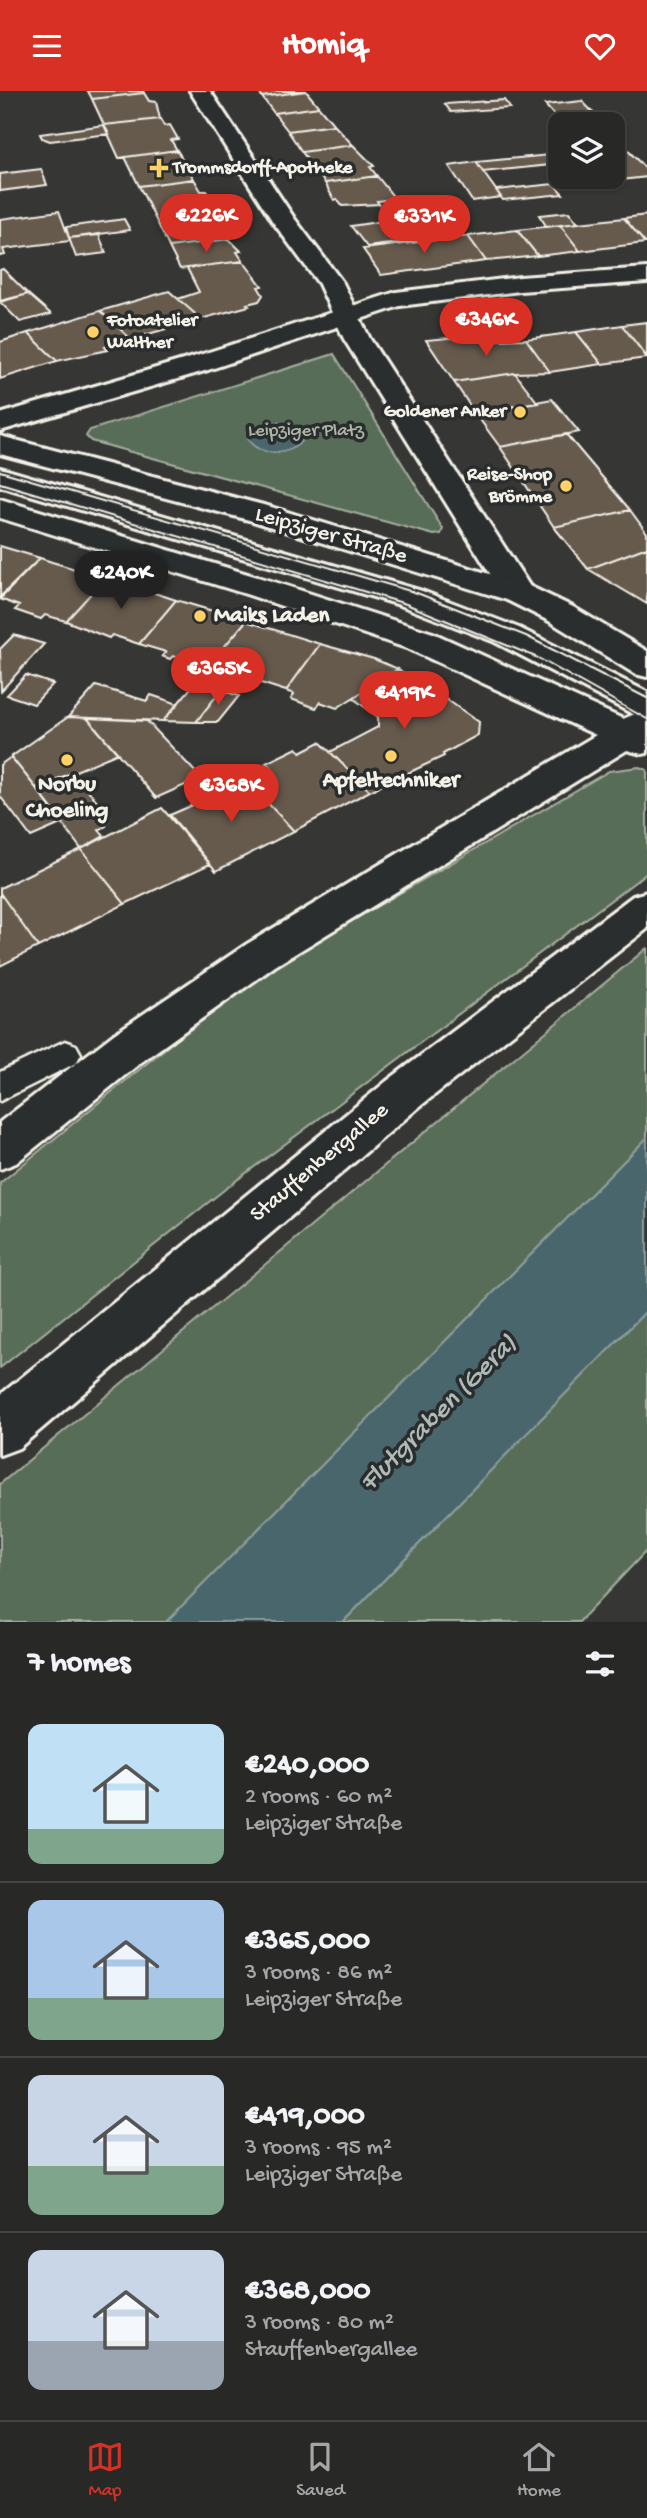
<!DOCTYPE html>
<meta charset="utf-8">
<style>
:root{--surface:#282827;--page:#343433;--text:#f1f3f6;--muted:#a5a6a7;--line:#444;--accent:#d93025}
body{margin:0;font-family:"Gochi Hand",sans-serif;background:var(--page);color:var(--text);height:100vh;display:flex;flex-direction:column;font-size:26px;white-space:nowrap}
*{box-sizing:border-box;margin:0}
p{font-size:23px;color:var(--muted)}
.icon{flex:none;width:38px;height:38px;fill:none;stroke:currentColor;stroke-width:2;stroke-linecap:round;stroke-linejoin:round}
.map{position:relative;height:1531px;overflow:hidden}
.drawer{display:flex;flex-direction:column;background:var(--surface);flex:1}
.drawer>*{flex:none}
.buttons{position:absolute;left:548px;top:21px;display:grid;gap:14px}
.buttons a{display:grid;place-items:center;width:77px;height:77px;border-radius:14px;background:var(--surface);box-shadow:0 2px 5px #0004,0 0 0 2px var(--line);font-size:35px}
.price{position:absolute;translate:-50% -60px;padding:0 16px;border-radius:24px;background:var(--accent);color:#fff;font-size:23px;line-height:46px;filter:drop-shadow(0 2px 4px #0008)}
.price::after{content:'';position:absolute;left:50%;top:42px;width:21px;height:16px;margin-left:-10px;background:inherit;clip-path:polygon(0 0,100% 0,50% 100%)}
.price.current{background:#222;color:#fff}
ul{padding:0;list-style:none}
li{display:flex;align-items:center;gap:21px;height:175px;padding:0 28px}
li+li{border-top:2px solid var(--line)}
li span{display:grid;place-items:center;flex:none;width:196px;height:140px;border-radius:14px;color:#555}
li>.icon{margin-inline-start:auto}
span .icon{width:84px;height:84px;fill:#fffc;stroke-width:1}
li b{font-size:30px}
h2{display:flex;justify-content:space-between;align-items:center;height:84px;padding:0 28px;font-size:30px}
header{display:flex;justify-content:space-between;align-items:center;height:91px;padding:0 28px;background:var(--accent);color:#fff;font-size:32px;font-weight:800}
.tabs{display:flex;justify-content:space-around;align-items:center;height:98px;border-top:2px solid var(--line);background:var(--surface);font-size:19px;color:var(--muted)}
.tabs a{display:grid;justify-items:center;gap:4px}
.tabs .current{color:var(--accent)}
.map>svg:first-child{display:block}
.green{fill:#596d58;stroke:#a6afa0;stroke-width:2}
.water{fill:#48666c;stroke:#8d9e9e;stroke-width:2}
.building{fill:#665a4d;stroke:#f4f1e8;stroke-width:2}
.lines{fill:none;stroke-linecap:round;stroke-linejoin:round}
.service-casing{stroke:#f4f1e8;stroke-width:5}
.minor-casing{stroke:#f4f1e8;stroke-width:6}
.tertiary-casing{stroke:#f4f1e8;stroke-width:6}
.secondary-casing{stroke:#f4f1e8;stroke-width:6}
.service{fill:#2a2d2e;fill-rule:evenodd}
.minor{fill:#2a2d2e;fill-rule:evenodd}
.tertiary{fill:#2a2d2e;fill-rule:evenodd}
.secondary{fill:#2a2d2e;fill-rule:evenodd}
.tram{stroke:#f4f1e8;stroke-width:2}
.poi-dot{fill:#ffd166;stroke:#2a2d2e;stroke-width:2.5}
.labels{text-anchor:middle;dominant-baseline:central;stroke-width:7;stroke-linejoin:round;paint-order:stroke}
.far-poi-label{font-size:19px;font-weight:bold;fill:#f4f1e8;stroke:#2a2d2e;text-anchor:start}
.far-park-label{font-size:19px;fill:#aeb6a7;stroke:#2a2d2e}
.street-label{font-size:23px;fill:#f4f1e8;stroke:#2a2d2e}
.poi-label{font-size:23px;font-weight:bold;fill:#f4f1e8;stroke:#2a2d2e}
.near-water-label{font-size:28px;font-style:italic;fill:#afb9b6;stroke:#2a2d2e}
</style>
<header><svg class="icon" aria-label="menu" viewBox="0 0 24 24"><path d="M4 6h16M4 12h16M4 18h16"/></svg>Homiq<svg class="icon" aria-label="heart" viewBox="0 0 24 24"><path d="M12 20l-8-8c-3-5 5-10 8-4 3-6 11-1 8 4z"/></svg></header>
<div class="map">
<svg width="647" height="1531" viewBox="0 0 647 1531">
<rect width="100%" height="100%" fill="#363634"/>
<filter id="ink" filterUnits="userSpaceOnUse"><feTurbulence type="fractalNoise" baseFrequency=".0143" numOctaves="2"/><feDisplacementMap in="SourceGraphic" scale="14" xChannelSelector="R" yChannelSelector="G"/><feConvolveMatrix kernelMatrix="1 2 1 2 8 2 1 2 1" color-interpolation-filters="sRGB"/></filter>
<g filter="url(#ink)">
<path class="green" d="M334 263 443 438 441 443 434 444 91 350 86 345 90 339Z
M639 676 647 679V782L229 1095 0 1277V1092L244 893 609 680Z
M647 857V1047L166 1531H0V1393Z
M647 1219V1459L579 1531H343Z"/>
<path class="water" d="M273 331 296 336 303 344 302 349C289 365 261 366 248 349L252 339Z
M647 1047V1219L343 1531H166Z"/>
<path class="building" d="M88 0H143L144 2 92 8Z
M258 0H306L262 6Z
M306 0 319 16 274 22 262 6Z
M144 2 149 10 156 11 160 28 104 34 92 8Z
M504 9 510 17 451 21 445 13Z
M582 10 604 33H562L545 14Z
M319 16 334 34 288 40 274 22Z
M160 28 164 35 170 34 178 48 171 49 177 59 119 67 104 34Z
M104 34 109 43 50 50 42 47 40 43Z
M334 34 353 54 302 61 288 40Z
M612 43 647 79V86L612 90 609 86H612Z
M353 54 374 75 370 76 377 85 325 92 302 61Z
M177 59 194 88 139 95 125 66Z
M560 63V73L483 81 476 71Z
M476 71 483 81 501 106 472 110 449 75Z
M41 78 47 94 0 100V83Z
M377 85 395 108 377 110 379 113 342 115 337 108 334 109 325 92Z
M194 88 201 100H206L214 113 210 114 218 127 159 135 139 95Z
M554 93 563 103 503 109 496 99Z
M59 120 70 150 3 158 5 164 0 165V128Z
M569 121 578 132 547 136 539 124Z
M647 124V152H645L624 127Z
M218 127 230 139 225 140 229 148 169 156 159 135Z
M403 127 420 149 367 156 351 135Z
M624 127 645 152 580 160 560 134Z
M124 128 130 139 69 147 66 136Z
M560 134 580 160 538 165 517 139Z
M517 139 538 165 486 170 468 145Z
M99 144 106 162 76 166 69 147Z
M468 145 486 170 381 184 363 158Z
M229 148 241 160 237 161 243 170 180 178 169 156Z
M243 170 262 195 258 196 263 204 259 210 247 213 249 215 201 228 178 208 199 201 187 177Z
M3 178 28 203 0 210V179Z
M169 200 201 228 131 248 100 220Z
M28 203 51 223 20 231 0 211Z
M100 220 131 248 105 256 108 259 57 270 28 242Z
M647 231V266L622 234Z
M622 234 647 267 602 273 576 241Z
M576 241 602 273 550 281 526 248Z
M28 242 57 270 0 288V251Z
M471 245 475 250 526 248 550 281 515 282 454 291 426 249Z
M515 282 538 312 475 322 454 291Z
M552 308 579 341 500 356 475 322Z
M566 343 630 419 554 436 500 356Z
M630 419 647 442V456L588 478 554 436Z
M0 455 40 467 0 506Z
M647 456V513L588 478Z
M40 467 52 471 105 487 66 530 45 524 41 528 15 519 19 515 0 508Z
M105 487 164 505 176 509 139 553 112 544 109 547 66 530Z
M176 509 246 530 208 575 173 565 170 568 162 565 166 561 139 553Z
M246 530 320 553 286 600 208 575Z
M14 544 44 553 1 600 0 558Z
M320 553 374 568 398 578 337 617 320 611 316 617 291 608 294 603 286 600Z
M208 575 223 580 210 596 195 592Z
M398 578 410 586 413 585 479 631 478 644 443 663 444 665 370 700 330 661 378 636V626L353 607Z
M26 584 53 593 34 613 7 604Z
M195 592 221 599 196 631 163 630Z
M96 595 147 610 151 604 178 613 163 630 68 626Z
M221 599 239 605 218 631H196Z
M68 626 87 627 118 662 36 697 11 666Z
M87 627 147 630 201 687 156 707Z
M320 651 370 700 294 740 246 689 271 677 266 672 297 657 301 661Z
M11 666 36 697 63 732 31 746 0 705V674Z
M73 682 110 725 106 735 99 739 104 745 81 758 36 697Z
M246 689 294 740 216 780 170 724 193 714 190 709 218 696 221 701Z
M162 717 210 773 125 813 81 758Z
M81 758 125 813 38 856 0 802V797Z
M0 802 38 856 0 875Z"/>
<g class="lines">
<defs>
<path id="service" d="M65 950 76 954 81 963 76 972 0 1010V981Z"/>
<path id="minor" d="M190 0H210L294 127 343 192 370 248 534 502 529 509 518 512 507 509 502 502 344 248 319 193 273 131Z
M0 377 422 500 519 537 647 601V628L635 624 495 551 400 514 0 395Z"/>
<path id="tertiary" d="M647 177V191L520 200 400 215 208 279 0 340V323L190 267 396 201 520 186Z"/>
<path id="secondary" d="M0 345 271 416 529 495 573 516 647 560V586L635 583 549 530 507 509 249 429 0 363Z
M0 408 271 490 433 542 623 628 647 618V662L642 663 627 659 275 875 144 969 16 1072 0 1078V1031L114 943 247 853 596 644 409 558 249 504 0 427Z
M647 801V838L419 1016 19 1357 0 1364V1304L387 990 633 805Z"/>
</defs>
<use href="#service" class="service-casing"/>
<use href="#minor" class="minor-casing"/>
<use href="#tertiary" class="tertiary-casing"/>
<use href="#secondary" class="secondary-casing"/>
<use href="#service" class="service"/>
<use href="#minor" class="minor"/>
<use href="#tertiary" class="tertiary"/>
<use href="#secondary" class="secondary"/>
<path class="tram" d="M0 380 417 502 526 545 647 607
M0 392 406 513 538 567 647 628"/>
</g>
</g>
<g class="poi-dot">
<path d="M155.5 66.5h7v7h7v7h-7v7h-7v-7h-7v-7h7z"/>
<circle cx="93" cy="241" r="7"/>
<circle cx="520" cy="321" r="7"/>
<circle cx="566" cy="395" r="7"/>
<circle cx="200" cy="525" r="7"/>
<circle cx="391" cy="665" r="7"/>
<circle cx="67" cy="669" r="7"/>
</g>
<g class="labels">
<g class="far-poi-label">
<text x="173" y="77">Trommsdorff-Apotheke</text>
<text x="107" y="230">Fotoatelier<tspan x="107" dy="22">Walther</tspan></text>
<text x="506" y="321" text-anchor="end">Goldener Anker</text>
<text x="552" y="384" text-anchor="end">Reise-Shop<tspan x="552" dy="22">Brömme</tspan></text>
</g>
<g class="far-park-label">
<text x="306" y="340">Leipziger Platz</text>
</g>
<g class="street-label">
<text transform="translate(331 445) rotate(16)">Leipziger Straße</text>
<text transform="translate(320 1072) rotate(-40)">Stauffenbergallee</text>
</g>
<g class="poi-label">
<text x="214" y="525" text-anchor="start">Maiks Laden</text>
<text x="391" y="690">Apfeltechniker</text>
<text x="67" y="694">Norbu<tspan x="67" dy="26">Choeling</tspan></text>
</g>
<g class="near-water-label">
<text transform="translate(439 1323) rotate(-45)">Flutgraben (Gera)</text>
</g>
</g>
</svg>
<div class="buttons">
<a><svg class="icon" aria-label="layers" viewBox="0 0 24 24"><path d="M12 4l9 5-9 5-9-5zM3 14l9 5 9-5"/></svg></a>
</div>
<b class="price" style="left:206px;top:163px">€226K</b>
<b class="price" style="left:424px;top:164px">€331K</b>
<b class="price" style="left:486px;top:267px">€346K</b>
<b class="price current" style="left:121px;top:520px">€240K</b>
<b class="price" style="left:218px;top:616px">€365K</b>
<b class="price" style="left:404px;top:640px">€419K</b>
<b class="price" style="left:231px;top:733px">€368K</b>
</div>
<section class="drawer">
<h2>7 homes<svg class="icon" aria-label="filters" viewBox="0 0 24 24"><path d="M4 7h16M4 17h16"/><circle cx="9" cy="7" r="2"/><circle cx="15" cy="17" r="2"/></svg></h2>
<ul>
<li><span style="background:linear-gradient(#bfe0f5 75%,#7fa58c 0)"><svg class="icon" aria-label="home" viewBox="0 0 24 24"><path d="M3 11l9-7 9 7M6 9v11h12V9"/></svg></span><div><b>€240,000</b><p>2 rooms · 60 m²</p><p>Leipziger Straße</p></div></li>
<li><span style="background:linear-gradient(#a9c7e8 70%,#7fa58c 0)"><svg class="icon" aria-label="home" viewBox="0 0 24 24"><path d="M3 11l9-7 9 7M6 9v11h12V9"/></svg></span><div><b>€365,000</b><p>3 rooms · 86 m²</p><p>Leipziger Straße</p></div></li>
<li><span style="background:linear-gradient(#c9d6e8 65%,#7fa58c 0)"><svg class="icon" aria-label="home" viewBox="0 0 24 24"><path d="M3 11l9-7 9 7M6 9v11h12V9"/></svg></span><div><b>€419,000</b><p>3 rooms · 95 m²</p><p>Leipziger Straße</p></div></li>
<li><span style="background:linear-gradient(#c9d6e8 65%,#9aa5b1 0)"><svg class="icon" aria-label="home" viewBox="0 0 24 24"><path d="M3 11l9-7 9 7M6 9v11h12V9"/></svg></span><div><b>€368,000</b><p>3 rooms · 80 m²</p><p>Stauffenbergallee</p></div></li>
</ul>
</section>
<nav class="tabs">
<a class="current"><svg class="icon" aria-label="map" viewBox="0 0 24 24"><path d="M3 6l6-2 6 2 6-2v14l-6 2-6-2-6 2zM9 4v14M15 6v14"/></svg>Map</a>
<a><svg class="icon" aria-label="saved" viewBox="0 0 24 24"><path d="M7 4h10v16l-5-4-5 4z"/></svg>Saved</a>
<a><svg class="icon" aria-label="home" viewBox="0 0 24 24"><path d="M3 11l9-7 9 7M6 9v11h12V9"/></svg>Home</a>
</nav>
